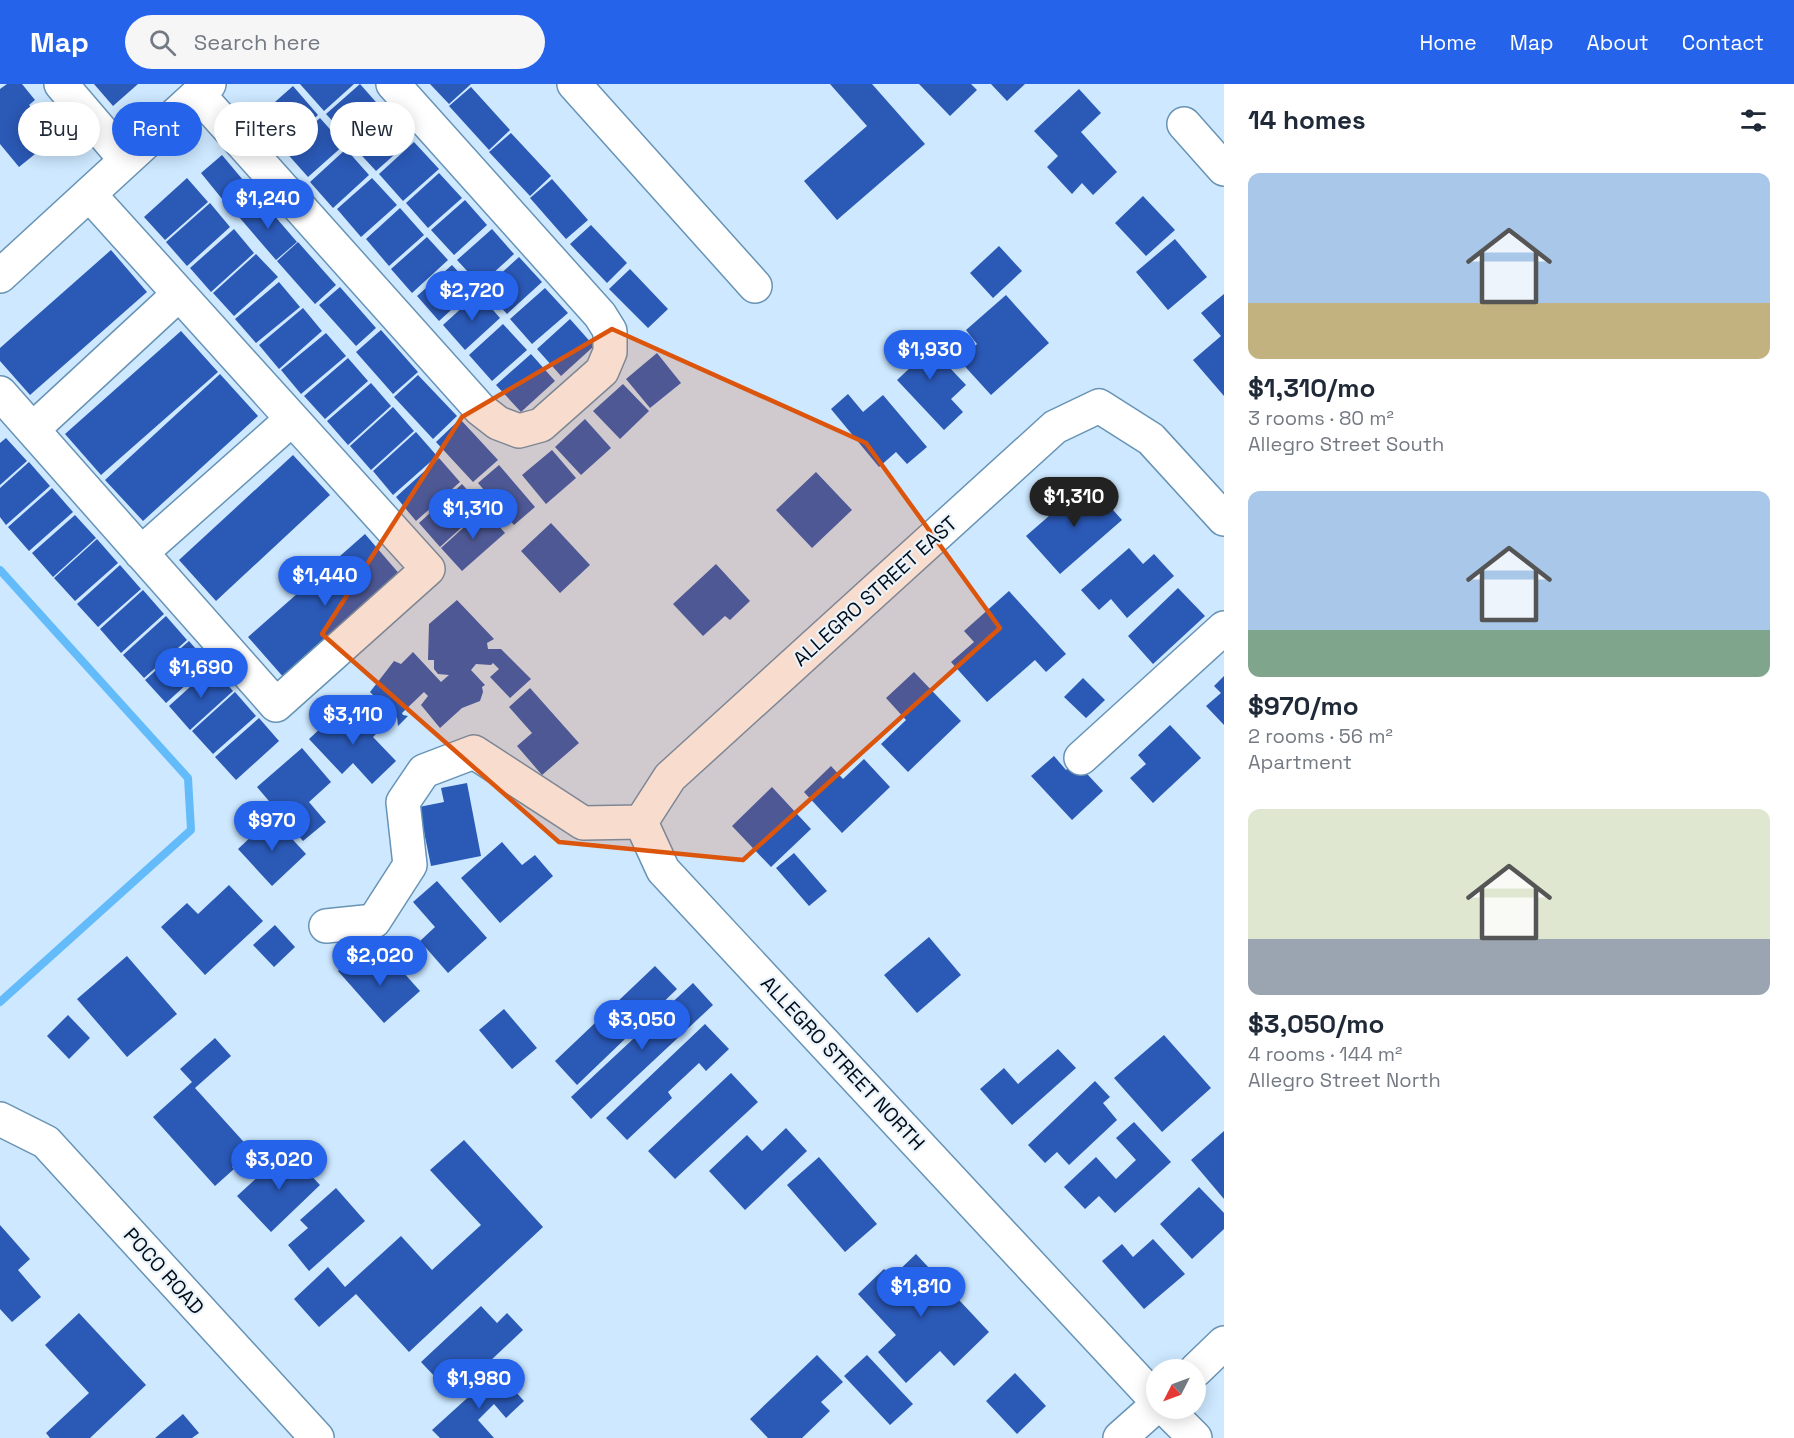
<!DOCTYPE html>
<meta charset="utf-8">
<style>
:root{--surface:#fff;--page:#f6f6f7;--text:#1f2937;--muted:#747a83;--accent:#2563eb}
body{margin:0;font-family:"Space Grotesk",sans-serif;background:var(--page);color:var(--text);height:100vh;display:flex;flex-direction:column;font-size:22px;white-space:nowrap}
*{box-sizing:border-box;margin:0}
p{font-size:20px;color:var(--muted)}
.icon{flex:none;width:33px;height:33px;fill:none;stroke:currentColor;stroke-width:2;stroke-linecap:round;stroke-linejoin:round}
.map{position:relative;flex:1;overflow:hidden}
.drawer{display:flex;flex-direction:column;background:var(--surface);width:570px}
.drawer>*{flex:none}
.hud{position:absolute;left:18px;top:18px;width:570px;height:54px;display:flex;gap:12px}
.needle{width:39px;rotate:228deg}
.fabs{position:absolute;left:1146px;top:1275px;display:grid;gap:12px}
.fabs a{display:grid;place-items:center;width:60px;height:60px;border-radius:50%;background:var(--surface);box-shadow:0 3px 15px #0003;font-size:30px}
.price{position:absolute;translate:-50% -51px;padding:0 14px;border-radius:21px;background:var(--accent);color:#fff;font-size:20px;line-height:39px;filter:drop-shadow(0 2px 3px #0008)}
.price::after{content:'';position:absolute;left:50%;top:36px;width:18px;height:14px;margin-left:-9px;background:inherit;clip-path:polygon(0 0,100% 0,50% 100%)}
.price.selected{background:#222;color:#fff}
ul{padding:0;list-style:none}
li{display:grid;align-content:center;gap:12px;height:318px;padding:0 24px}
li span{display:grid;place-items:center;height:186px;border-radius:12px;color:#555}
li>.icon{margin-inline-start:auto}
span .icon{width:108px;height:108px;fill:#fffc;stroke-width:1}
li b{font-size:26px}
h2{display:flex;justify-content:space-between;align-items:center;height:72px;padding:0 24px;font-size:26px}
.pill{padding:0 21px;border-radius:27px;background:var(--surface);box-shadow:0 3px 15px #0003;font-size:21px;line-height:54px}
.pill.selected{background:var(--accent);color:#fff}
header{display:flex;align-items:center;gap:36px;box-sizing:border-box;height:84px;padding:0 30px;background:var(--accent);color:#fff}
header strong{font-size:28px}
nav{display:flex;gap:33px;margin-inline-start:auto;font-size:21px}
.search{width:420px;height:54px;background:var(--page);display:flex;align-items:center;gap:15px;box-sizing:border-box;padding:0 21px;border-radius:33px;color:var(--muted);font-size:22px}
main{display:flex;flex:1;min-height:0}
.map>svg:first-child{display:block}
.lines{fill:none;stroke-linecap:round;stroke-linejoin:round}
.stream{stroke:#63bbfa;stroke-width:8}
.building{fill:#2b59b6}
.minor-casing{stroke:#6793b5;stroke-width:36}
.minor{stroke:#fff;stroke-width:33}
.marked{fill:#dc550d;fill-opacity:0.2;stroke:#dc550d;stroke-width:4.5;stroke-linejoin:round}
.labels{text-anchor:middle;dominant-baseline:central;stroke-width:4.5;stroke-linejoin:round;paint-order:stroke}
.street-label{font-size:20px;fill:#000c19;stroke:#eaf3fa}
</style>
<header>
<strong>Map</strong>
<div class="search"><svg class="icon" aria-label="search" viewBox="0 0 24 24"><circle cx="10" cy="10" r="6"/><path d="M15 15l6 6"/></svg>Search here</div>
<nav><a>Home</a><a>Map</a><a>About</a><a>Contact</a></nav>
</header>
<main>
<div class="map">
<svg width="1224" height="1354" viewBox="0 0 1224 1354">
<rect width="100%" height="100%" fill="#cde8ff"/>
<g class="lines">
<path class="stream" d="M0 486 188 694 191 746 0 918"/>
</g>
<path class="building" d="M7 0H22L35 16 29 21 56 53 19 83 0 60V5Z
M94 0H138L113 22Z
M300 0H354L324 27Z
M360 0 383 26 350 56 326 30Z
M430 0H471L449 20Z
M830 0H872L925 60 837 136 804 97 867 42Z
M919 0H971L977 6 950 32Z
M991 0H1025L1007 17Z
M293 2 318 31 284 61 258 33Z
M471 3 510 46 489 66 449 22Z
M1079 5 1101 29 1081 48 1117 88 1093 111 1082 99 1072 110 1047 83 1058 72 1034 47Z
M387 29 411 56 376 87 352 61Z
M320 34 344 61 308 93 284 66Z
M511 49 551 92 530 112 489 68Z
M414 58 439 85 403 117 379 90Z
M346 65 369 91 333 124 310 98Z
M222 71 258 114 236 132 201 89Z
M439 89 462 114 428 144 406 119Z
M187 94 208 118 165 156 144 133Z
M372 94 397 121 361 153 337 125Z
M552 95 588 136 566 155 530 114Z
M1143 112 1175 146 1146 172 1115 139Z
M260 115 297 158 276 176 239 133Z
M465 116 487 141 454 171 431 146Z
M210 119 230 143 187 182 166 158Z
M400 124 424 151 389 182 366 155Z
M591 141 627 179 607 199 570 160Z
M234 145 254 169 211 208 190 184Z
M492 145 514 170 480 201 457 176Z
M427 153 448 176 412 209 391 185Z
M1175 155 1207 193 1168 226 1136 188Z
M298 158 336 201 315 220 277 177Z
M999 162 1022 187 993 214 970 189Z
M111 166 147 208 30 311 0 277V264Z
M256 170 278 193 234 232 213 209Z
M519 173 542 198 507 230 484 205Z
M452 181 474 205 439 237 417 212Z
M630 185 668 225 648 244 609 205Z
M279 198 300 223 256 259 235 235Z
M340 203 376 244 356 262 319 221Z
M545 204 568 229 532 260 510 235Z
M478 209 500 234 465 266 443 241Z
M1224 210V312L1193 276 1221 252 1201 229Z
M1006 211 1049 259 991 311 959 276 977 260 966 246Z
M303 224 322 247 279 285 259 261Z
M570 235 594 262 561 292 537 265Z
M503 240 527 266 492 297 469 271Z
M381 246 418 288 393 310 356 268Z
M181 247 218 288 101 391 65 350Z
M915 247 966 301 951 315 963 328 944 346 897 296 912 282 896 264Z
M326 249 346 272 301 310 281 286Z
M657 269 681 299 650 324 626 295Z
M531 270 555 297 521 328 496 301Z
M348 274 368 297 325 335 304 312Z
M220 290 258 332 143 437 105 396Z
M418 291 457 332 433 355 394 313Z
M371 299 391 322 348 361 327 337Z
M623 300 649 327 620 355 593 327Z
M848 310 863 328 883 311 927 363 907 380 896 368 879 383 831 325Z
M393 323 414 347 371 386 350 362Z
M460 335 498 376 473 398 436 358Z
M585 335 611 364 581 391 555 363Z
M416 348 437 372 393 411 373 387Z
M6 354 27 377 0 401V359Z
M552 366 576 394 546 420 522 391Z
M293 371 330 411 216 517 179 476Z
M439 374 460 398 416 437 396 413Z
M29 378 50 402 6 441 0 433V404Z
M499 381 535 423 514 441 478 399Z
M816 388 852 426 812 464 776 426Z
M1088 398 1122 436 1060 490 1026 452Z
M462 400 483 424 440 463 419 439Z
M52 404 73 428 29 467 8 443Z
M484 425 505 449 462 487 441 464Z
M75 431 96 454 53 493 32 469Z
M551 439 590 481 560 509 521 467Z
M365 450 402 493 285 595 248 553Z
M97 455 118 479 75 517 54 494Z
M1129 464 1143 480 1154 470 1174 492 1127 534 1111 515 1099 526 1081 506Z
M716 480 750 517 730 536 725 532 703 552 673 520Z
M120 481 141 505 98 543 77 520Z
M1178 504 1205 532 1153 580 1128 552Z
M143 506 164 530 121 569 100 545Z
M1009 507 1066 570 1046 588 1035 576 987 618 951 578 974 558 964 547Z
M457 516 494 555 487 559 488 565H501L531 595 510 614 490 593 499 585 493 579 491 581 476 580 471 586 485 601 482 603 483 608 480 617 462 624 440 644 421 621 428 612 424 608 402 629 403 631 408 632 398 642 397 633 387 623 386 624 370 608 394 577 401 580 413 568 441 598 449 591 438 590 434 585V576H428L429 540Z
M166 532 187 556 144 594 123 571Z
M189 557 209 580 166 619 145 596Z
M212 583 233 607 190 646 169 622Z
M914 588 961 637 908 688 881 660 906 636 886 614Z
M1224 592V641L1206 622 1221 609 1214 602Z
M1083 594 1105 616 1086 634 1064 613Z
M530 604 579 659 542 691 517 662 532 649 509 623Z
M235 608 256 632 213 670 192 647Z
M356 624 378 648 373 653 396 677 372 700 353 679 342 690 309 655 337 629 343 636Z
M259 634 279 657 236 696 215 673Z
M1170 641 1201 674 1153 719 1130 694 1146 680 1138 671Z
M302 664 331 698 309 718 326 738 303 757 257 703Z
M1054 672 1066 686 1075 677 1103 707 1072 736 1031 692Z
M864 675 890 703 842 749 804 708 831 682 843 695Z
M467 699 481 772 431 782 419 723 444 718 441 704Z
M772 703 811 745 771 783 732 742Z
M272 733 306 770 272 802 238 765Z
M502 758 522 781 535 771 553 792 500 839 461 794Z
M794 769 827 807 809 822 776 784Z
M437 797 487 854 448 889 420 857 435 843 413 818Z
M229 801 263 837 205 891 161 843 187 819 198 830Z
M275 841 295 863 274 883 253 861Z
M929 853 961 891 917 929 884 891Z
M358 869 379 893 395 879 420 907 384 939 338 887Z
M127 872 177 930 127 973 77 915Z
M655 882 677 905 577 1001 555 977Z
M693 899 713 921 591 1035 571 1013Z
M504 925 537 964 512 985 479 946Z
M68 931 90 954 69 975 47 952Z
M705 940 729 965 706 987 699 979 668 1008 672 1014 627 1056 606 1034Z
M1164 951 1211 1004 1162 1048 1114 994Z
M215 954 231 972 195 1004 251 1066 232 1083 234 1085 215 1102 153 1033 192 998 180 985Z
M1058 965 1076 984 1012 1041 980 1005 1004 984 1018 1000Z
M731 989 758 1018 675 1095 648 1067Z
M1095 997 1110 1013 1103 1019 1117 1036 1069 1081 1057 1068 1045 1079 1028 1061Z
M1134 1038 1171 1078 1115 1129 1099 1112 1085 1125 1064 1103 1096 1073 1116 1095 1136 1076 1116 1054Z
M786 1044 807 1067 745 1126 709 1087 747 1051 762 1067Z
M1224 1047V1115L1191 1076Z
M464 1056 543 1143 409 1268 356 1210 319 1243 294 1215 328 1183 345 1203 401 1152 432 1186 481 1141 430 1086Z
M287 1066 320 1101 271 1148 237 1112Z
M819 1073 877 1140 845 1168 787 1101Z
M1199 1103 1224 1129V1145L1192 1175 1160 1140Z
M336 1104 365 1137 309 1187 288 1161 308 1144 300 1136Z
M0 1141 30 1175 18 1186 41 1213 12 1238 0 1225Z
M1153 1155 1185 1190 1144 1225 1102 1177 1122 1160 1133 1173Z
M916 1170 989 1248 954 1282 940 1267 906 1299 878 1268 896 1251 858 1210 884 1185 892 1193Z
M481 1222 497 1239 507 1229 523 1246 453 1312 421 1278Z
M79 1229 146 1301 90 1354H50L46 1349 89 1309 45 1261Z
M817 1271 843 1298 821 1318 830 1327 802 1354H768L750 1335Z
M867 1271 913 1320 890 1341 844 1292Z
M497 1287 524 1317 506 1334 494 1320 478 1336 494 1354H440L432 1346Z
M1015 1289 1046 1322 1017 1350 986 1317Z
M183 1330 199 1349 192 1354H155Z"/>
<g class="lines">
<defs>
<path id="minor" d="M61 0 126 76
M574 0 755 202
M198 10 480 325 498 339 519 347 541 341 602 287 610 268V247L600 231 393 0
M1184 40 1224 85
M0 192 209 0
M0 309 276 621 428 485 89 110
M33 345 179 210
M141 469 292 335
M1081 674 1224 544
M326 842 374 837 410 781 403 718 424 687 474 668 583 739 641 738
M0 1035 46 1058 317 1354
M1196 1286 1224 1259
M1156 1316 663 786 641 738 670 693 1055 343 1099 322 1151 355 1224 435
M1165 1324 1195 1354
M1120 1354 1156 1322"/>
</defs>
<use href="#minor" class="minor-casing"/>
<use href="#minor" class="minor"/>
</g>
<path class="marked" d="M612 245 866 359 1000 544 743 776 559 758 322 550 462 333Z"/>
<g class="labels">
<g class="street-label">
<text transform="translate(875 507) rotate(-42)">ALLEGRO STREET EAST</text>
<text transform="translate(843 979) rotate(47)">ALLEGRO STREET NORTH</text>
<text transform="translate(164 1187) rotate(48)">POCO ROAD</text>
</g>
</g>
</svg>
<div class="fabs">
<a><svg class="needle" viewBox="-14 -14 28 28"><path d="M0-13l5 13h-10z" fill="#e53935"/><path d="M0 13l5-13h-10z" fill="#747a83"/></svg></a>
</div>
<b class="price" style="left:268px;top:146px">$1,240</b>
<b class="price" style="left:472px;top:238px">$2,720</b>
<b class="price" style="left:930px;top:297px">$1,930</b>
<b class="price selected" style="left:1074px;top:444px">$1,310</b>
<b class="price" style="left:473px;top:456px">$1,310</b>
<b class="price" style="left:325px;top:523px">$1,440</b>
<b class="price" style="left:201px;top:615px">$1,690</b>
<b class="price" style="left:353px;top:662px">$3,110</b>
<b class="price" style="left:272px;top:768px">$970</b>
<b class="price" style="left:380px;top:903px">$2,020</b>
<b class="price" style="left:642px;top:967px">$3,050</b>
<b class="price" style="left:279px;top:1107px">$3,020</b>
<b class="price" style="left:921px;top:1234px">$1,810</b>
<b class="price" style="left:479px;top:1326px">$1,980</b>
<div class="hud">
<a class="pill">Buy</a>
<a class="pill selected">Rent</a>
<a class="pill">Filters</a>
<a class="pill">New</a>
</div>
</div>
<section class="drawer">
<h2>14 homes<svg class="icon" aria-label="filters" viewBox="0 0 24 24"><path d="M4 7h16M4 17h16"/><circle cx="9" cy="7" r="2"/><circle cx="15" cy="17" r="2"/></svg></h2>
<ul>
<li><span style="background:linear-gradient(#a9c7e8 70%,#c2b280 0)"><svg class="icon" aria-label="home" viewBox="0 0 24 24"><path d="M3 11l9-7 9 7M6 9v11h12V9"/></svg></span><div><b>$1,310/mo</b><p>3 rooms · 80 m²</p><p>Allegro Street South</p></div></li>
<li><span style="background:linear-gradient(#a9c7e8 75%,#7fa58c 0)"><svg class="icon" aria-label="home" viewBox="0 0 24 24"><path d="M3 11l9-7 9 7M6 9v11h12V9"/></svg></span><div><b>$970/mo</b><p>2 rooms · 56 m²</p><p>Apartment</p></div></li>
<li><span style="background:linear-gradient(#dfe7d0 70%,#9aa5b1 0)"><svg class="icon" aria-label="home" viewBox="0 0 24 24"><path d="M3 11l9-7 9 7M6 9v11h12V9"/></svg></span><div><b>$3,050/mo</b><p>4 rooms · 144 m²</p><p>Allegro Street North</p></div></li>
</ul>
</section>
</main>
